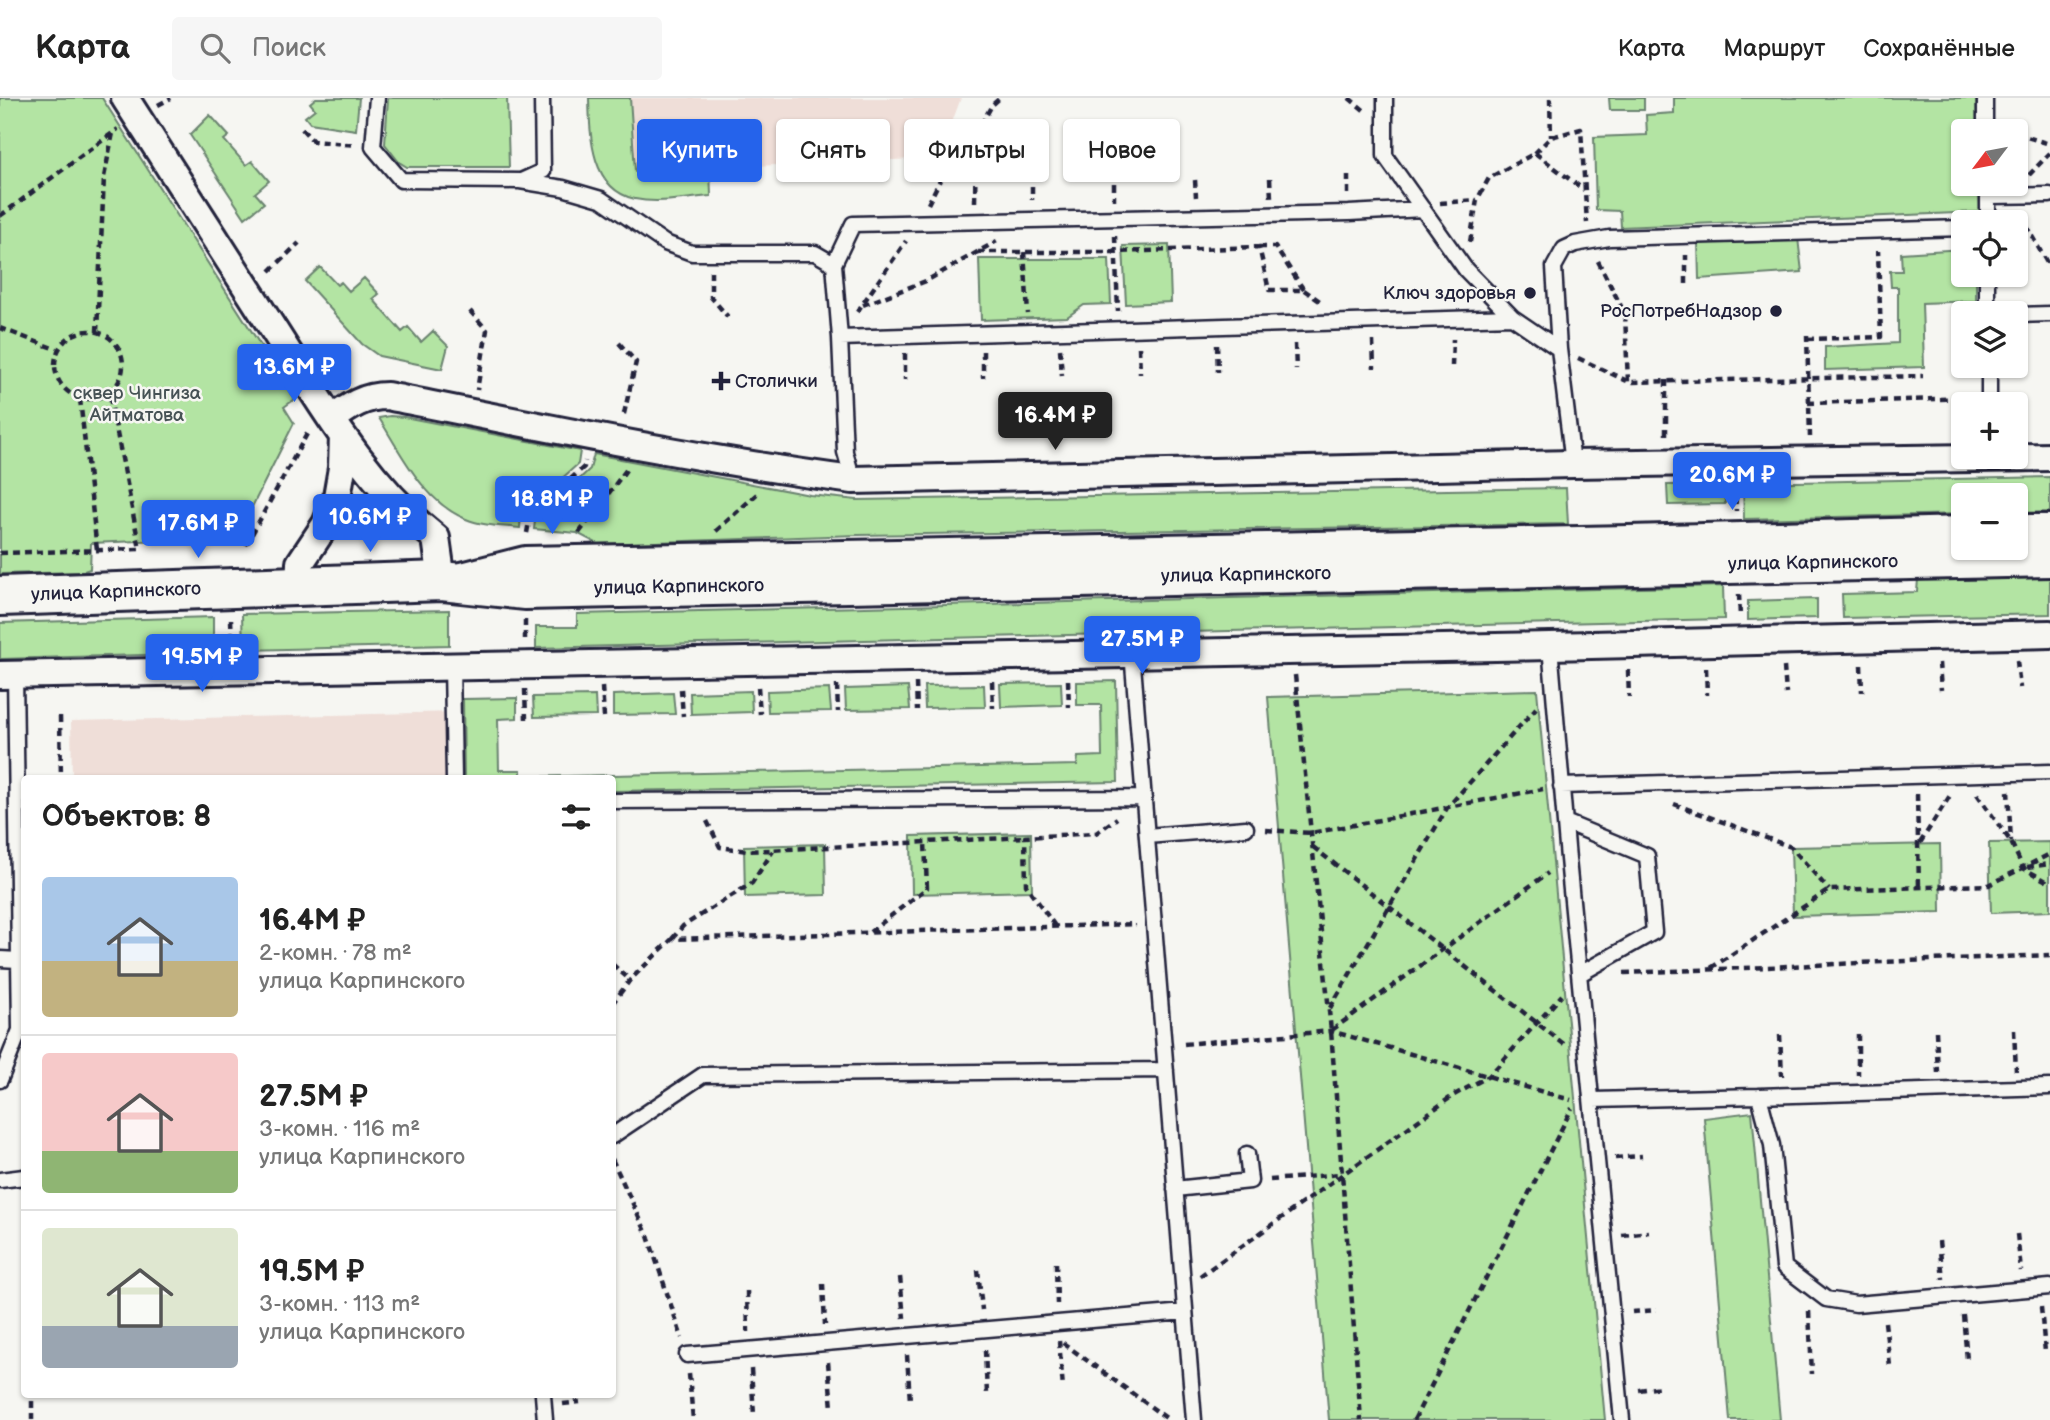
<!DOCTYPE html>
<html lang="ru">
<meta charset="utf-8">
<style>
:root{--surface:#fff;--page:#f6f6f6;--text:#222;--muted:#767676;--line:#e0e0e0;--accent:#2563eb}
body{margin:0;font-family:"Balsamiq Sans",sans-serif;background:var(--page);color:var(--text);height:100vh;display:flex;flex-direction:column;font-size:26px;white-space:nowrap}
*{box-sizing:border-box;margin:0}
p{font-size:23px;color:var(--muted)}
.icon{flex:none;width:38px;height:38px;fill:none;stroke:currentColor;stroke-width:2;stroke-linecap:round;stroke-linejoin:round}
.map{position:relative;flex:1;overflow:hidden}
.side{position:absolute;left:21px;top:677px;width:595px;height:623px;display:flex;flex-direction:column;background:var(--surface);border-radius:7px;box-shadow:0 2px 5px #0004}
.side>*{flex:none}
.hud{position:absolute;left:637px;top:21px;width:665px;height:63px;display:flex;gap:14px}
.needle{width:46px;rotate:238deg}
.tools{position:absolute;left:1951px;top:21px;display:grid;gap:14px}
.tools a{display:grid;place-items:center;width:77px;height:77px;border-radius:7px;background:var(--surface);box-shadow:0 2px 5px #0004;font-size:35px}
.price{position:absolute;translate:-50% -60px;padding:0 16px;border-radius:7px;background:var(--accent);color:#fff;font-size:23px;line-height:46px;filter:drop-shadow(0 2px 4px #0008)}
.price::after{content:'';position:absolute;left:50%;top:42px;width:21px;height:16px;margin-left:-10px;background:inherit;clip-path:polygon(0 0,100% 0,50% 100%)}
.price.selected{background:#222;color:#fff}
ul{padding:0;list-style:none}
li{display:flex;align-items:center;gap:21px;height:175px;padding:0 21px}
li+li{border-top:2px solid var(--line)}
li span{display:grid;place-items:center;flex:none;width:196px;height:140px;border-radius:7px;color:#555}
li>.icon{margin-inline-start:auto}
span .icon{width:84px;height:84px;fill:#fffc;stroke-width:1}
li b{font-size:30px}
h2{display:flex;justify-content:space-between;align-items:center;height:84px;padding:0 21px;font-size:30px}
.pill{padding:0 24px;border-radius:7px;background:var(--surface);box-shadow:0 2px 5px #0004;font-size:24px;line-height:63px}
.pill.selected{background:var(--accent);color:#fff}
header{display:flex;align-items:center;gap:42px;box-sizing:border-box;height:98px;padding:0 35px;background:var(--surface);border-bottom:2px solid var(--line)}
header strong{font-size:33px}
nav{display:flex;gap:38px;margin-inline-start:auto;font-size:24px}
.search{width:490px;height:63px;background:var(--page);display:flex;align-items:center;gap:18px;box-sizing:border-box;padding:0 24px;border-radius:7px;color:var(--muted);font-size:26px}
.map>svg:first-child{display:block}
.built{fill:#efded8}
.green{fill:#b3e4a3;stroke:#6a836f;stroke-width:2}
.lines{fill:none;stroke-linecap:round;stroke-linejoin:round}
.lane-casing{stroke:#22223b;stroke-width:19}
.street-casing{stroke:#22223b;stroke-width:32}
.secondary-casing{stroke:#22223b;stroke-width:44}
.path{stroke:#22223b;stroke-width:4.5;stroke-dasharray:7 5;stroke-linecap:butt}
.lane{stroke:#f6f6f2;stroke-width:14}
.street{stroke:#f6f6f2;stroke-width:26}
.secondary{stroke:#f6f6f2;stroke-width:38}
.poi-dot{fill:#22223b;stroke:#f6f6f2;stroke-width:2.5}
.labels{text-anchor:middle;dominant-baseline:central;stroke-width:5;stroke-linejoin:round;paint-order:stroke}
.poi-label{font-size:19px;fill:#22223b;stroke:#f6f6f2;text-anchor:end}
.park-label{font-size:19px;fill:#465255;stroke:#f6f6f2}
.street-label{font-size:19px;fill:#22223b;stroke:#f6f6f2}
</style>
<header>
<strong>Карта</strong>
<div class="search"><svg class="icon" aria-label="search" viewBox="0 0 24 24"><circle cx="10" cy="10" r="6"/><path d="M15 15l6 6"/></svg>Поиск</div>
<nav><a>Карта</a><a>Маршрут</a><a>Сохранённые</a></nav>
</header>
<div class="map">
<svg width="2050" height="1322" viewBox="0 0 2050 1322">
<rect width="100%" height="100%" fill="#f6f6f2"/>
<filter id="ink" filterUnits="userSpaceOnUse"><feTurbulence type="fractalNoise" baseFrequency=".0143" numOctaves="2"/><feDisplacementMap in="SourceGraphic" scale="14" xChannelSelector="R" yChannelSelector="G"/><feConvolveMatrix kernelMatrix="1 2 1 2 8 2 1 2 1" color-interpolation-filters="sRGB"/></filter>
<g filter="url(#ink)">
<path class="built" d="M630 0H961L951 27 928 53 916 61 635 73Z
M459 614 461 681H72L71 623Z"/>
<path class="green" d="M0 0H102L295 301 284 309 294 325 237 439 91 445 90 471 81 474 0 476Z
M316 0H359L356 32 310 25 305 19 315 11 310 5Z
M388 0H507L509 69H407L399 64 385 46Z
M589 0H630L635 73 710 70 711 98C687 100 659 106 635 101 590 91 590 36 589 0Z
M1609 0H1644V12H1610Z
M1674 0H1976L1977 33H1964V86H1979L1980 114 1621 129 1620 113 1596 112 1594 39 1647 37 1646 17 1674 15Z
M210 17 229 38 224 42 246 67 252 63 269 83 255 95 264 105 245 120 190 37Z
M1798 140 1802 174 1699 181 1698 143Z
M1169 147 1171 204 1126 206 1123 148Z
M1963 151 1964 177H1976V203L1922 205 1924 269 1825 272V249L1898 245V189H1891L1890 173H1902L1901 155Z
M979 161H1109L1111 206 1084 207 1067 219 981 222Z
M320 169 337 187 341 184 349 193 364 180 379 196 373 201 402 234 408 229 421 244 433 233 448 248 442 271 379 258 362 246 305 183Z
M390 318 404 319 580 353 578 366 521 417 520 430C502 428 483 428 466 421 424 404 402 357 379 320Z
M594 356 810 397 857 402 1566 390 1568 426 858 437 598 446 577 435 534 431 535 423 590 371Z
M2050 379V414L2016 415V397H1964L1963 416 1744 421 1743 385Z
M1724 386 1725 406 1668 407 1667 387Z
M2050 478V516L1843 520 1842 496 1917 494 1918 481Z
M1723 488 1724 521 536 550V529H577V516Z
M1817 501V520L1748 522V503Z
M449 512V547L243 552 242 516Z
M213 519V555L0 561V525Z
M1116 583 1118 684 613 693 612 681H464L463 601 517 600V620L498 621 499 672H521V679L1077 667 1078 659 1102 658 1101 607H1077V584Z
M1061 585 1062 607 1001 609 1000 586Z
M984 587 985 609 925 610 924 588Z
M908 589 910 611 846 612 845 591Z
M829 591 831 613 768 614 767 593Z
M1537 592 1605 1322H1329L1268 599Z
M751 593 752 614 691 616 690 595Z
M673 595 675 616 613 617V597Z
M595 598 596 618 534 619 533 599Z
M1031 735 1032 793 912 796 911 738Z
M2050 744V813L1991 815 1989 745Z
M825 746 826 797 745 799 744 748Z
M1940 746 1941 814 1793 818 1791 749Z
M1752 1014 1780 1322H1730L1704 1020Z"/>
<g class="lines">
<defs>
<path id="lane" d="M377 0 373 49 401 82 520 83 563 90 601 101 665 145 692 155H815L834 166
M1385 0V58L1466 172 1512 219
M1985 0V33
M521 83 543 73 542 0
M1988 124V98L2050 97
M1987 215V177
M2016 217 2050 216
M840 240 834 166 853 126 1349 115 1423 111
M1559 251 1554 169 1564 151 1575 146 1609 140 1964 130
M1989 268V306
M853 382 845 354 840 240 1512 219 1559 251 1573 366
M1550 548 1568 761 1622 1322
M1132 554 1194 1322
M452 567 454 681
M1561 688 2050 674
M612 703 1144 700
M1565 724 1647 758 1654 834 1580 876
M1147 738 1246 730
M0 861 18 862
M0 982 20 932 15 576
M1759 998 2050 989
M1593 1002 1759 998 1772 1047 1784 1169 1826 1201 1856 1206 2050 1189
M612 1038 703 977 1166 972
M0 1082 24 1079
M1175 1091 1250 1083 1247 1056
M687 1257 1185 1214
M543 1297 545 1322"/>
<path id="street" d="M125 0C176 79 226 158 277 237 323 309 368 387 436 440L442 483 525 462 1629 441 1964 432
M332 321C350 308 364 298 387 298 542 329 696 361 853 382L1573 366 2050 359
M2016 430H2050
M299 488 300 465 326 426 337 399 342 370 343 338
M0 577 1550 548 2050 536"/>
<path id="secondary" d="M0 498 442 483 525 492 2050 459"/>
</defs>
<use href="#lane" class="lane-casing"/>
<use href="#street" class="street-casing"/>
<use href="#secondary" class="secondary-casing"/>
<path class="path" d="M1349 0 1365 13
M1550 0 1551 39
M158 7 171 0
M302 31 313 43 356 47
M2016 39H2027L2050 46
M1535 55 1584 92
M1348 77V97
M2029 77 2050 55
M1270 80 1271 100
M1195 82 1196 99
M1114 85V102
M1032 88V102
M975 104 976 36
M1440 105 1477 102
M928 106 942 78 976 36 992 7 1000 0
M2020 117 2050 170
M0 118 118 31
M1115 138 1118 213
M1470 144 1477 102 1489 80 1535 55 1551 39 1581 31 1587 125
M1259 149H1275L1304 192H1269Z
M978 154H1116L1259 149
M1024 154 1028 216
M1598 163 1625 216 1628 284 1923 278
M270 173 299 145
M711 173V199L728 219
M1686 186V157
M1304 192 1321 204
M863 207 926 183 997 143
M470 213 487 232 477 292
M857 214 906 143
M0 230 58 252
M55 267a34 34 0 1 1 68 0a34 34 0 1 1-68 0Z
M97 234 104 79 113 35
M1807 237 1810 339
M1807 241 1881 239 1878 153
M1373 243 1374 270
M619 245 636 264 623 320
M1295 246 1296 272
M1217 247 1218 274
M1139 249 1140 276
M1060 251 1062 278
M983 253V280
M905 255V282
M1578 260 1627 283
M1452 268 1453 241
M339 272 346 283
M1666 282V341
M80 301 97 452
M1808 305 1971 300
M1735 387 1736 413
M716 433 759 394
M527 435 530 418 584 369 585 363
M579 435 626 372
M246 447 308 334
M0 455 140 451 109 295
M1739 496 1740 519
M231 521 232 547
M525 541V522
M2017 563 2020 590
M1939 565 1941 592
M1861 567 1862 594
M1784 569 1786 596
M1706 570 1707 597
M1628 572 1629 599
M1295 577 1331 933 1361 1322
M1068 582 1069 609
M992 583 993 610
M916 585 917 612
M837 587 838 614
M602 589 604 619
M758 589 760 616
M525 591 526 621
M681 591 683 618
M60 618 61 681
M2008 693 2011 743
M1917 696 1919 790
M1977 696 2011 744 2023 770 2050 785
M1674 706 1791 749 1829 792
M707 723 720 749 748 753 1025 739
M1266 732 1311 735 1543 691
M1920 745 1951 696
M1313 749 1565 947
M2027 769 2050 766
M1055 828 1026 787 1025 739 1096 735 1117 720
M870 834 927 790 925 744
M672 841 683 828 752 785 773 753
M612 866 630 882
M1711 870 1829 792 1989 787 2050 756
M1624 875 2050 857
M612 906 630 882 672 841 1136 826
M1330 910 1447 710 1536 610
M1332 932 1548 775
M2014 932 2016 973
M1936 933 1938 975
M1858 936V977
M1780 937 1782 978
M1184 946 1331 933 1571 1002
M1615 1060 1642 1058
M612 1061 648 1138 682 1240
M1270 1082 1341 1076
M2017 1136 2021 1173
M1622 1137 1649 1134
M1939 1143 1943 1181
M1056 1165 1057 1206
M978 1172 982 1212
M1200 1178 1454 997 1489 978 1562 897
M900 1179 904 1220
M823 1186 825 1227
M747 1193 748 1234
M2041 1209 2045 1254
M1809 1213 1812 1276
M1632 1214 1656 1212
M1963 1217 1967 1261
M1885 1224 1890 1268
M1059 1243 1063 1290
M1063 1245 1169 1322
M985 1252 987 1296
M907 1257 910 1303
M828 1264 832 1310
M751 1271 754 1317
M689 1276 693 1322
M1639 1292 1662 1289
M563 1306 580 1304
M32 1322V1297
M1414 1322 1572 1010"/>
<use href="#lane" class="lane"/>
<use href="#street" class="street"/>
<use href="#secondary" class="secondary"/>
</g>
</g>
<g class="poi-dot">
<circle cx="1530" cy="195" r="7"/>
<circle cx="1776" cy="213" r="7"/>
<path d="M717.5 272.5h7v7h7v7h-7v7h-7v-7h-7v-7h7z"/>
</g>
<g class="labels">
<g class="poi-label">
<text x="1516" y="195">Ключ здоровья</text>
<text x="1762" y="213">РосПотребНадзор</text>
<text x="735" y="283" text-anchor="start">Столички</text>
</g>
<g class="park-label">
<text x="137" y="295">сквер Чингиза<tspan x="137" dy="22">Айтматова</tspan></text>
</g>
<g class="street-label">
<text transform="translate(1813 465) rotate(-1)">улица Карпинского</text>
<text transform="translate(1246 477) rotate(-1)">улица Карпинского</text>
<text transform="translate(679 489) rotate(-1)">улица Карпинского</text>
<text transform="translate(116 494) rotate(-2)">улица Карпинского</text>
</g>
</g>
</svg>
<div class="tools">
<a><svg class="needle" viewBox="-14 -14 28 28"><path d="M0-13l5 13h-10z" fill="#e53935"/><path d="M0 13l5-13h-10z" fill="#767676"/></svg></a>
<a><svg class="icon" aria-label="locate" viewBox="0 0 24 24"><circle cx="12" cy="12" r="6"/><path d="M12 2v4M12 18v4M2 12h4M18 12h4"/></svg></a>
<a><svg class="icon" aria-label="layers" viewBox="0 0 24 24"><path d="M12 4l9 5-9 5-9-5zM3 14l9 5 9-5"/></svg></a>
<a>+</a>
<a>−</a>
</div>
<b class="price" style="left:294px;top:306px">13.6M ₽</b>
<b class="price selected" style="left:1055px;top:354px">16.4M ₽</b>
<b class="price" style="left:1732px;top:414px">20.6M ₽</b>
<b class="price" style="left:552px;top:438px">18.8M ₽</b>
<b class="price" style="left:370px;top:456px">10.6M ₽</b>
<b class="price" style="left:198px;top:462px">17.6M ₽</b>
<b class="price" style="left:1142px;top:578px">27.5M ₽</b>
<b class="price" style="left:202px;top:596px">19.5M ₽</b>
<div class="hud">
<a class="pill selected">Купить</a>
<a class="pill">Снять</a>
<a class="pill">Фильтры</a>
<a class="pill">Новое</a>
</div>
<section class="side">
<h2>Объектов: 8<svg class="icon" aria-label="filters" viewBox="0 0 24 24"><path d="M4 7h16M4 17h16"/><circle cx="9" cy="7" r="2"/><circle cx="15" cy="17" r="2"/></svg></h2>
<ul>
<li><span style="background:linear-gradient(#a9c7e8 60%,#c2b280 0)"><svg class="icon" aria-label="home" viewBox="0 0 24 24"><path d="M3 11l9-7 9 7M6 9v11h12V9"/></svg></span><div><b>16.4M ₽</b><p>2-комн. · 78 m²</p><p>улица Карпинского</p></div></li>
<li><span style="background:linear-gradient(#f6c9c9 70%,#8fb573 0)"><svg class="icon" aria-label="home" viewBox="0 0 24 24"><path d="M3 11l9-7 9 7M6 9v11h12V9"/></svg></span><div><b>27.5M ₽</b><p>3-комн. · 116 m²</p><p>улица Карпинского</p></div></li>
<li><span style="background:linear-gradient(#dfe7d0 70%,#9aa5b1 0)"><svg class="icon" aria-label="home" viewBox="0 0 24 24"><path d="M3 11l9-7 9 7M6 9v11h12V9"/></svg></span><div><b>19.5M ₽</b><p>3-комн. · 113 m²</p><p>улица Карпинского</p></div></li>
</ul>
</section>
</div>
